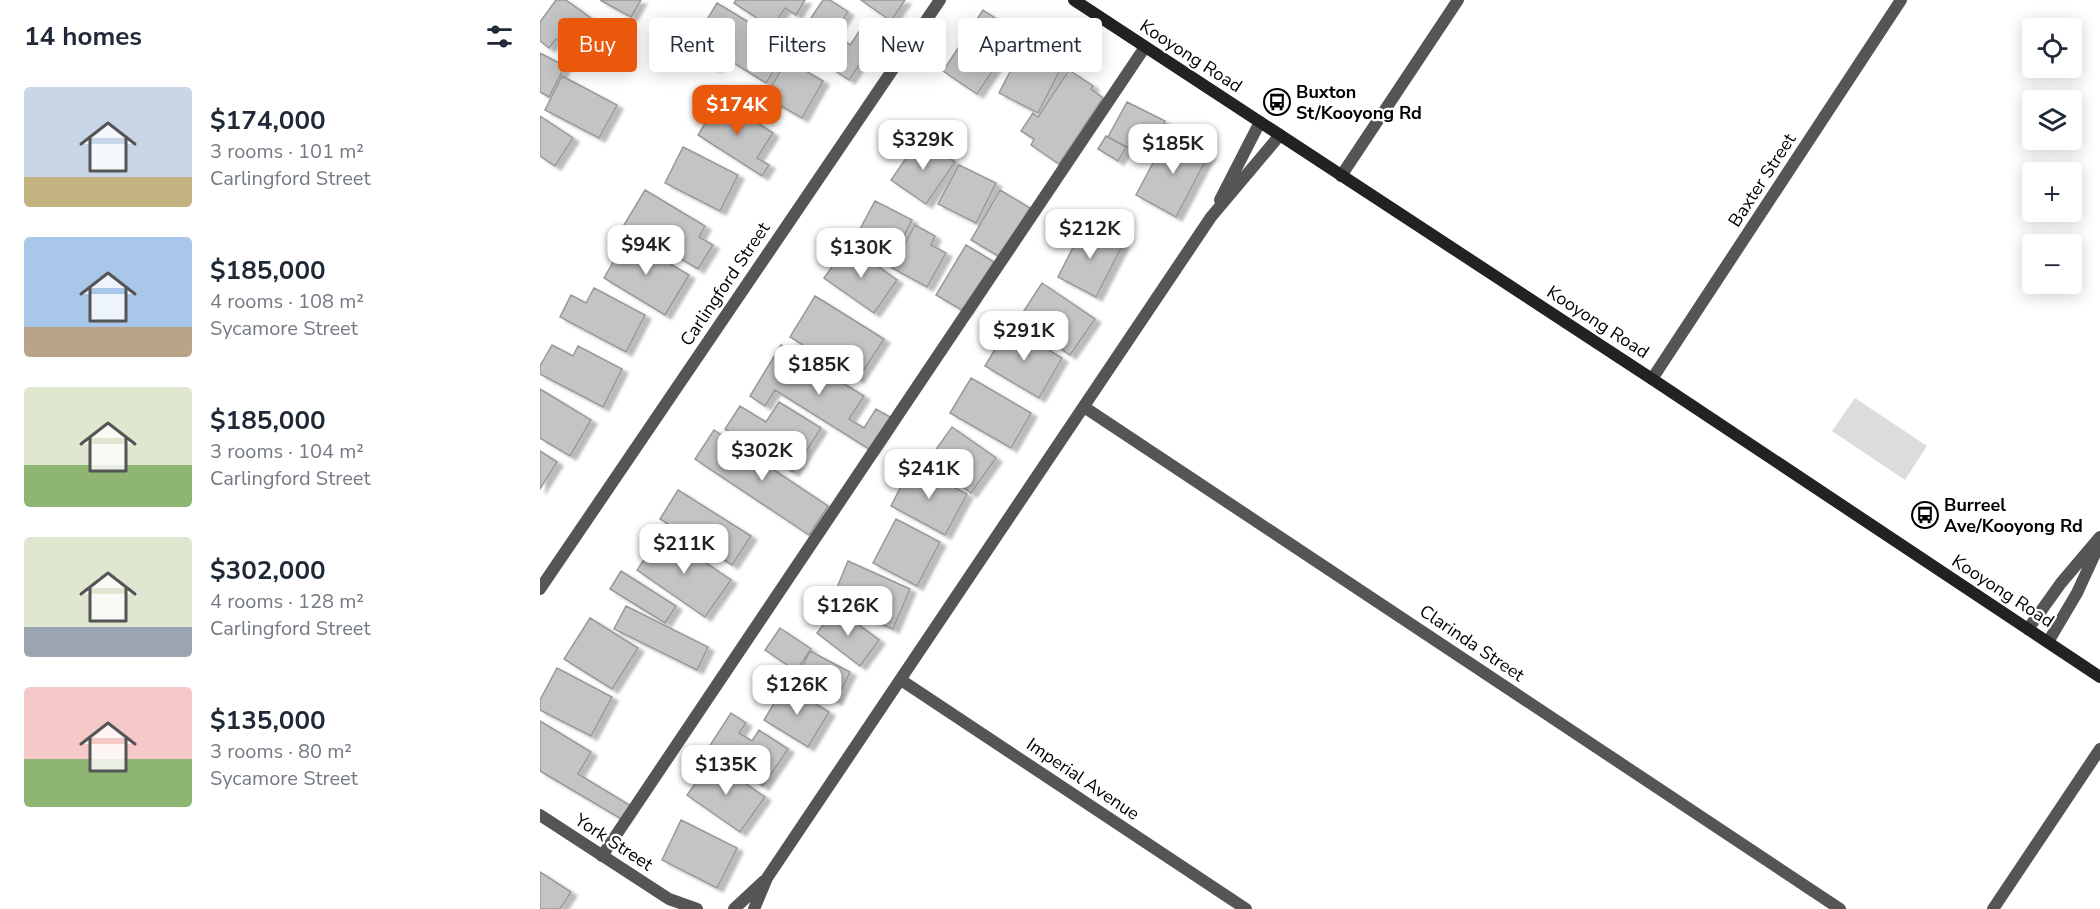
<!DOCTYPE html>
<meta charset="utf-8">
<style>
:root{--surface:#fff;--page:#f2f2f3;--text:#1f2937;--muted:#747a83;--accent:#ea580c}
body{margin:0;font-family:"Nunito Sans",sans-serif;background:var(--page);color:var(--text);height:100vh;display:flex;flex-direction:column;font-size:22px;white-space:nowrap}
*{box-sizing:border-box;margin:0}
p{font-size:20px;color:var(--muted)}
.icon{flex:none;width:33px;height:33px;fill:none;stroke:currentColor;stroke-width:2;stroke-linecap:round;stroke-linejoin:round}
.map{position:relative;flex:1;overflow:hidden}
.side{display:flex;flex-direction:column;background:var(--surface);width:540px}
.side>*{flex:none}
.top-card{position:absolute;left:18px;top:18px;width:570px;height:54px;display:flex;gap:12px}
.buttons{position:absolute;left:1482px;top:18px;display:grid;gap:12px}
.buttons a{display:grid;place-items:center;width:60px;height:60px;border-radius:6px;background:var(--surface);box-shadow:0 3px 15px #0003;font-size:30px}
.price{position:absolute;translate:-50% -51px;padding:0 14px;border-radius:12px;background:#fff;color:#222;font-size:20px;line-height:39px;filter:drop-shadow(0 2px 3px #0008)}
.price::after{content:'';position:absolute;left:50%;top:36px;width:18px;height:14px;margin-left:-9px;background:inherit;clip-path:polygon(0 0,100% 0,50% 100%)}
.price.on{background:var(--accent);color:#fff}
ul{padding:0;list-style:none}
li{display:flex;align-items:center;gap:18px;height:150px;padding:0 24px}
li span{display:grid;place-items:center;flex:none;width:168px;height:120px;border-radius:6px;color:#555}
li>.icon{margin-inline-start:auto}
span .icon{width:72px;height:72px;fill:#fffc;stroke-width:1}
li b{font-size:26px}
h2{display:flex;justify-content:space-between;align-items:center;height:72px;padding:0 24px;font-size:26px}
.tag{padding:0 21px;border-radius:6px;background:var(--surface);box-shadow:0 3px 15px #0003;font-size:21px;line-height:54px}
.tag.on{background:var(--accent);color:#fff}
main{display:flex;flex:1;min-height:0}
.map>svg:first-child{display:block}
.green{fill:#dcdcdc}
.building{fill:#c4c4c4;stroke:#999;stroke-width:1.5;filter:url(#shadow)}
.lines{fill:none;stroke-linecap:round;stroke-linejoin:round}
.lane{stroke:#555;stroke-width:12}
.street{stroke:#555;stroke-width:12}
.secondary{stroke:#222;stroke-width:12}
.labels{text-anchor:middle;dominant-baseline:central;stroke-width:4.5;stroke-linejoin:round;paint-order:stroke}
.street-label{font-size:18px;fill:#000;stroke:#fff}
.poi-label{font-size:18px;font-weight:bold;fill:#000;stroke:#fff;text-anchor:start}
</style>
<main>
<section class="side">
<h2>14 homes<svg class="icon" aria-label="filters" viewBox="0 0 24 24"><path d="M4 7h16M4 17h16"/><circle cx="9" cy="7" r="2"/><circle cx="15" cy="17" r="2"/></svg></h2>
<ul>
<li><span style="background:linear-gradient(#c9d6e8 75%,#c2b280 0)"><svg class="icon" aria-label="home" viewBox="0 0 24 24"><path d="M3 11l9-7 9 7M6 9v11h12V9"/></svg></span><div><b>$174,000</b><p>3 rooms · 101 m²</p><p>Carlingford Street</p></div></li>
<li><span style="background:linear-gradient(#a9c7e8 75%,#b9a48a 0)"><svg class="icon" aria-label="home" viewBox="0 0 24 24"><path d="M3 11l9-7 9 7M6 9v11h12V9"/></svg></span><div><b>$185,000</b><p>4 rooms · 108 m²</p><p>Sycamore Street</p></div></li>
<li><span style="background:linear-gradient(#dfe7d0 65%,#8fb573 0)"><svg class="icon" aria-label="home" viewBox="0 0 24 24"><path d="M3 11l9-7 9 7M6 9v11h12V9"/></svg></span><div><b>$185,000</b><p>3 rooms · 104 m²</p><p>Carlingford Street</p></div></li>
<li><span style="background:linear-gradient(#dfe7d0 75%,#9aa5b1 0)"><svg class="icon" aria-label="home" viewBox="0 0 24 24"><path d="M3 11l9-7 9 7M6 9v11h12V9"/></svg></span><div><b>$302,000</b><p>4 rooms · 128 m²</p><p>Carlingford Street</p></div></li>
<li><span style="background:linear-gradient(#f6c9c9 60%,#8fb573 0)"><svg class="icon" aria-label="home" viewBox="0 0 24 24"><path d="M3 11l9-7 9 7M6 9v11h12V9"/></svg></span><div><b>$135,000</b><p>3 rooms · 80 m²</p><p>Sycamore Street</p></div></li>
</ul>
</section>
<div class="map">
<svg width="1560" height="909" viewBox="0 0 1560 909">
<defs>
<filter id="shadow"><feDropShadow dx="6" dy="4" stdDeviation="1.5" flood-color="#0004"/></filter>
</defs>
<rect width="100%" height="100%" fill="#fff"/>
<path class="green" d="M1315 398 1387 446 1365 480 1292 431Z"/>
<path class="building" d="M16 0H26L74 35 52 65 16 39 9 48 0 41V22Z
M60 0H101L91 17Z
M196 0H265L256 15 245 8 232 28 194 3Z
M283 0H290L308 12 293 34 310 45 325 23 340 34 309 80 254 43Z
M321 0H365L351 21Z
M177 3 249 47 226 83 183 56 175 68 148 51Z
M443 10 479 34 473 44 460 36 451 50 462 57 437 94 403 71Z
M486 41 525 60 498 113 459 93Z
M0 53 25 66 9 97 0 92Z
M247 60 283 81 262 118 225 97Z
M529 70 553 86 551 89 563 98 519 164 491 145 494 139 481 131 493 113 498 117Z
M22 76 77 105 59 138 5 110Z
M180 99 233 133 217 158 229 165 222 176 158 135Z
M587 102 625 121 606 157 568 137Z
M0 116 33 138 15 166 0 156Z
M629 133 669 154 636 217 596 195Z
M566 136 586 147 578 161 558 149Z
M380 138 415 162 386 204 351 180Z
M143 147 198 175 180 211 125 183Z
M419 165 456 183 436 223 398 204Z
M105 190 165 226 159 237 173 245 158 269 84 225Z
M460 190 490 208 460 257 431 240Z
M335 201 372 220 349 264 312 244Z
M545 224 583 244 556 297 518 277Z
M375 225 395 236 391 245 406 253 387 287 352 268Z
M87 238 149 275 125 315 64 278Z
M308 245 357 280 334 313 284 278Z
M426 245 454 262 425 312 396 295Z
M502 283 555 319 530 355 478 320Z
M54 288 105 315 86 352 20 317 31 295 46 303Z
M275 296 344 339 318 379 250 337Z
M469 326 522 358 499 398 445 366Z
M12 345 33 356 38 346 82 369 63 407 0 374V366Z
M241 345 324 396 309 419 324 428 336 409 352 418 332 451 235 390 225 406 210 396Z
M431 378 491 413 471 448 410 413Z
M0 389 51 420 30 456 0 438Z
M239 402 281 428 253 472 185 429 200 406 226 422Z
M412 427 456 458 431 493 387 462Z
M174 430 288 506 269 535 155 459Z
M0 451 17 462 0 489Z
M372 465 427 494 405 535 351 506Z
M138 490 211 536 192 565 120 519Z
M356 519 400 542 377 586 333 563Z
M122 533 191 580 165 617 97 570Z
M308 561 370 589 353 629 291 602Z
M81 571 136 606 125 623 70 589Z
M86 606 168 647 157 670 74 629Z
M296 608 339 640 320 666 277 633Z
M50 618 98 648 72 689 24 659Z
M240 628 271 649 256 671 225 650Z
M270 651 310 672 296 701 256 680Z
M17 668 72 697 51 736 0 710V700Z
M245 685 289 712 268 747 224 720Z
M191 713 206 723 199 733 212 741 219 730 248 749 223 786 167 750Z
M0 721 51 752 38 774 91 806 83 820 0 771Z
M172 760 225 797 200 832 147 795Z
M141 820 197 848 177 888 122 860Z
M0 872 31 892 20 909H0Z"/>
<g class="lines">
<path class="lane" d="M62 856 605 47
M1453 909 1560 749"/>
<path class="street" d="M801 176 918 0
M680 200 720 122
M1112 379 1361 0
M544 407 1300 909
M0 589 400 0
M1488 629 1521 583 1560 537
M1508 642 1537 593 1560 543
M361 680 706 909
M0 815 129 899 157 909
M194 909 224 881
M214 909 227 878 671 217 740 135"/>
<path class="secondary" d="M534 0 1112 379 1560 677"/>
</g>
<defs>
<symbol id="bus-ring" viewBox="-11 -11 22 22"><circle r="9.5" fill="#fff" stroke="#000" stroke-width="1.5"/><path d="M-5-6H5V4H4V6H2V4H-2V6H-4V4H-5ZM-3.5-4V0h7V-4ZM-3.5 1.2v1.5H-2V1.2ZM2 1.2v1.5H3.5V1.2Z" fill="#000"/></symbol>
</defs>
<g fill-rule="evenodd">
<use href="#bus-ring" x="722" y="87" width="30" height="30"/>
<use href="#bus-ring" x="1370" y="500" width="30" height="30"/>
</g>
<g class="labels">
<g class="street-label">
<text transform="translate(651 56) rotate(33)">Kooyong Road</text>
<text transform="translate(1222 180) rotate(-57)">Baxter Street</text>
<text transform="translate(185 284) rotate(-56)">Carlingford Street</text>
<text transform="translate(1058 322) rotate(33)">Kooyong Road</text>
<text transform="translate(1463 591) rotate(33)">Kooyong Road</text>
<text transform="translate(932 643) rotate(34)">Clarinda Street</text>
<text transform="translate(543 779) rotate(34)">Imperial Avenue</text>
<text transform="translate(74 842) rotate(33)">York Street</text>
</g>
<g class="poi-label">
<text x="756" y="92">Buxton<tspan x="756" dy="21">St/Kooyong Rd</tspan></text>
<text x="1404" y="505">Burreel<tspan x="1404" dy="21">Ave/Kooyong Rd</tspan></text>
</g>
</g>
</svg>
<div class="buttons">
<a><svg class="icon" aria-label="locate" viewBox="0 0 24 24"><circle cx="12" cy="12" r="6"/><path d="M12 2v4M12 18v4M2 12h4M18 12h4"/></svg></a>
<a><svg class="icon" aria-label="layers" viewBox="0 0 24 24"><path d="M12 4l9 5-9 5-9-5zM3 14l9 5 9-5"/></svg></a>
<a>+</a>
<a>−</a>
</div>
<b class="price on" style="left:197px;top:136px">$174K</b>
<b class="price" style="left:383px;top:171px">$329K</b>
<b class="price" style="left:633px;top:175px">$185K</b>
<b class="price" style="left:550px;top:260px">$212K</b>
<b class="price" style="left:106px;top:276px">$94K</b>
<b class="price" style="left:321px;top:279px">$130K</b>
<b class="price" style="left:484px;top:362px">$291K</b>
<b class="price" style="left:279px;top:396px">$185K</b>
<b class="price" style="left:222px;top:482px">$302K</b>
<b class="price" style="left:389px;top:500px">$241K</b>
<b class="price" style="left:144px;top:575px">$211K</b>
<b class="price" style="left:308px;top:637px">$126K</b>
<b class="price" style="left:257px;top:716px">$126K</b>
<b class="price" style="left:186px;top:796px">$135K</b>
<div class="top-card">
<a class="tag on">Buy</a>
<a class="tag">Rent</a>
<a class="tag">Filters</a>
<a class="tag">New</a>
<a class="tag">Apartment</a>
</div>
</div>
</main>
